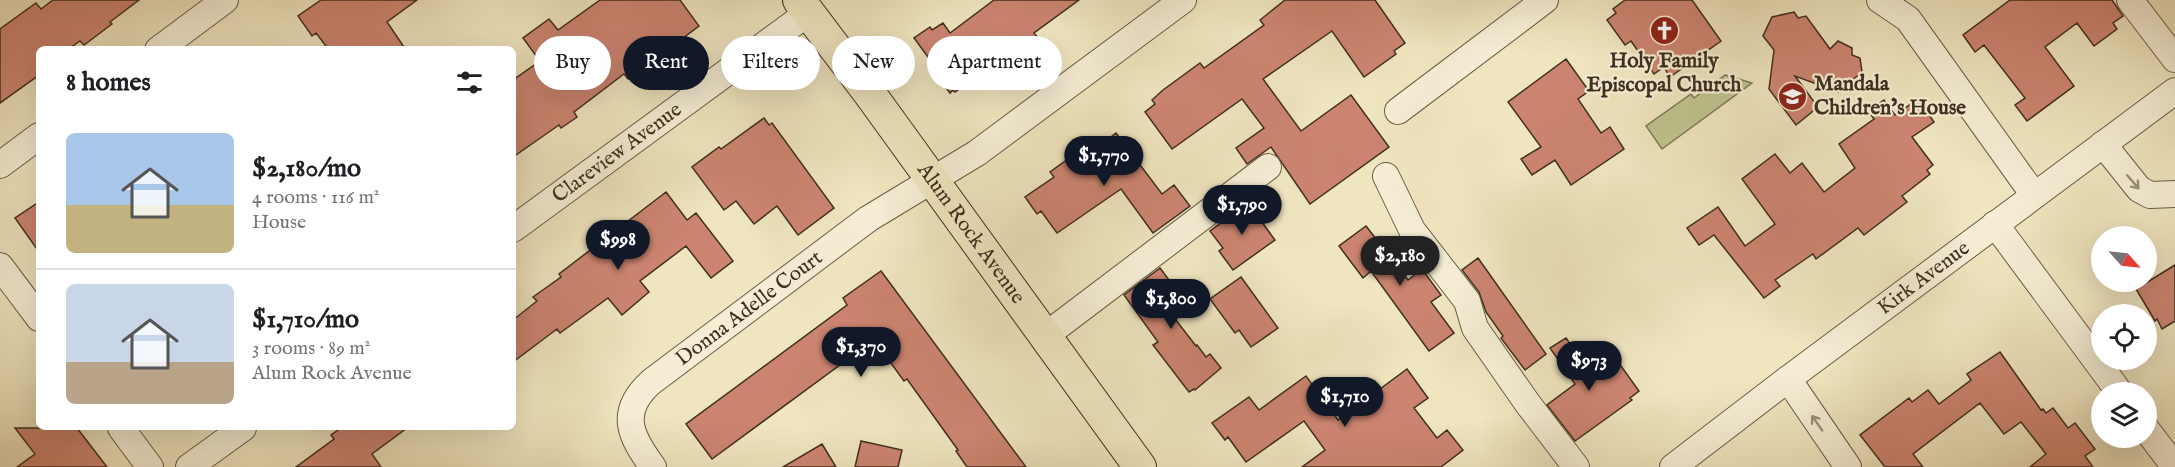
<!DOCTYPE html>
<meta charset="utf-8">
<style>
:root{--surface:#fff;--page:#f6f6f6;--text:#202124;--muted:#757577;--line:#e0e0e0;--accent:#111827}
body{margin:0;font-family:"IM FELL English",serif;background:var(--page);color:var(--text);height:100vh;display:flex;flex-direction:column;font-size:22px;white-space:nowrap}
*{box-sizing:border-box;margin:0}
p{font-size:20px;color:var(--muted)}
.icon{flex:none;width:33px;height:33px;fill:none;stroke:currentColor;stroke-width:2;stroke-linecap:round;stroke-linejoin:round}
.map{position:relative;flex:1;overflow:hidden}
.side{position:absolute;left:36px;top:46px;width:480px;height:384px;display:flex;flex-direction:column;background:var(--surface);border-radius:9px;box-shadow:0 6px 24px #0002}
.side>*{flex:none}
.guide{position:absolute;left:534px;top:36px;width:570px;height:54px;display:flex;gap:12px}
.needle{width:39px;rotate:117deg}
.fabs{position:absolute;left:2091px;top:226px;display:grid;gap:12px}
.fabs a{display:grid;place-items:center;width:66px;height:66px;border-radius:50%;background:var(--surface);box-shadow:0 6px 24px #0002;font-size:30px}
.price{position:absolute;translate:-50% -51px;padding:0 14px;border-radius:21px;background:var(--accent);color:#fff;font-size:20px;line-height:39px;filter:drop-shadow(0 2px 3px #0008)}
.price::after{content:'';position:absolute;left:50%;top:36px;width:18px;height:14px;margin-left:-9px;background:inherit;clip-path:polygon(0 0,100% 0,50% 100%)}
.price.current{background:#222;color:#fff}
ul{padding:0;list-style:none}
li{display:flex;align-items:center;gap:18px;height:150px;padding:0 30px}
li+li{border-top:2px solid var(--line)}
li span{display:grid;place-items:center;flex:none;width:168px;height:120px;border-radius:9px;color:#555}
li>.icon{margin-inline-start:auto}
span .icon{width:72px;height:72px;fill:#fffc;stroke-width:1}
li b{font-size:26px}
h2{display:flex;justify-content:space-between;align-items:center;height:72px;padding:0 30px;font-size:26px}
.tag{padding:0 21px;border-radius:27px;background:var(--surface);box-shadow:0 6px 24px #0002;font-size:21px;line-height:54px}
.tag.current{background:var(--accent);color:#fff}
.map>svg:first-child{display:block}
.green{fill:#bfc38e;stroke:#7e7956;stroke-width:1.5}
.building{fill:#cc8470;stroke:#3e2f1f;stroke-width:1.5}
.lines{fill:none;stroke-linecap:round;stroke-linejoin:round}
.minor-casing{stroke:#6a5c47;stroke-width:28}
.major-casing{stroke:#3e2f1f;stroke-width:34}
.minor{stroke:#f5eed5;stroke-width:26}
.major{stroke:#efe5bf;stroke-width:32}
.oneway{stroke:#9a8e7a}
.labels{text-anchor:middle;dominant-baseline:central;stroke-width:4.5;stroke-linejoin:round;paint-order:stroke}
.poi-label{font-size:21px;font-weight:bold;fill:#3e2f1f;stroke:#f5eed5}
.street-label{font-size:21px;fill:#3e2f1f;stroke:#f5eed5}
</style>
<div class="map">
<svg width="2175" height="467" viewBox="0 0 2175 467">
<rect width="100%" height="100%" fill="#efe5bf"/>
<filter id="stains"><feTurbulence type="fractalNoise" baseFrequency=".00333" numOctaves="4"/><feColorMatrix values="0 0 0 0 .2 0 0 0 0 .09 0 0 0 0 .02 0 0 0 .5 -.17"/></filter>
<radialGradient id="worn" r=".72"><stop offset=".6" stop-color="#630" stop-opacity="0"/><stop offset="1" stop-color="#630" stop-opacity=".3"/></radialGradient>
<path class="green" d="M1725 75 1752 83 1662 149 1646 126 1691 94 1694 98Z"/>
<path class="building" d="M53 0H139L110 22 112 24 84 45 80 41 67 50H39V75L0 103V29L36 3 41 9Z
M321 0H417L387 22 406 50H329L316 33 312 36 298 16Z
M600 0H680L699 26 628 79 624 74 574 112 577 117 561 128 559 125 513 157V80L540 61 523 38 549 19 558 30Z
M994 0H1079L1034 33 1038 38 1006 62 977 83 974 78 955 92 953 90 950 93 939 78 942 76 914 38 930 27 932 30 943 23 950 33Z
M1285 0H1375L1405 43 1394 51 1396 54 1364 77 1332 31 1263 79 1301 131 1351 95 1389 147 1310 204 1271 147 1247 164 1236 148 1264 128 1242 99 1172 149 1145 112 1155 104 1152 100 1163 90 1200 63 1204 68 1264 25 1260 20Z
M1625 0H1692L1721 41 1670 77 1664 67 1654 74 1631 41 1625 45 1607 20 1616 13 1613 9Z
M2010 0H2112L2123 16 2113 23 2117 29 2094 46 2077 23 2045 47 2074 86 2027 121 2015 105 2025 98 1984 45 1975 52 1963 35Z
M1794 12 1798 18 1806 16 1830 49 1838 41 1852 48V55L1860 58 1862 72 1838 92 1795 76 1818 107 1796 125 1769 89 1774 50 1763 36 1772 17Z
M1566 59 1589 91 1578 99 1601 133 1610 127 1624 149 1571 185 1555 160 1532 175 1521 159 1541 147 1508 102Z
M1918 99 1934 122 1912 137 1933 165 1927 170 1930 174 1902 196 1907 202 1864 235 1858 228 1816 259 1813 254 1807 258 1775 280 1780 286 1764 298 1714 235 1699 245 1687 228 1718 207 1745 246 1775 224 1742 179 1775 154 1790 173 1802 163 1824 192 1855 168 1839 144 1874 119 1868 111 1884 100 1895 115Z
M764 118 769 125 772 123 834 208 798 235 777 206 754 224 736 201 724 210 692 167 719 147 721 149Z
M1116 133 1162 194 1174 185 1190 206 1153 233 1121 189 1057 233 1041 211 1037 214 1025 197 1054 177 1050 172 1068 159 1070 161 1100 138 1103 143Z
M666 192 687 220 696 213 733 261 711 278 686 246 640 281 649 292 622 315 608 298 560 333 557 329 513 362V320L537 301 533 297 561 277 559 274Z
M39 202V252L15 218Z
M1248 203 1275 240 1233 270 1219 251 1223 248 1210 231Z
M1366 226 1408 280 1422 269 1441 295 1431 302 1454 333 1429 351 1371 271 1363 278 1339 246Z
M1478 258 1546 354 1525 370 1501 338 1503 336 1486 312 1479 292 1462 270Z
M2175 265V321L2162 329 2157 319 2155 321 2136 289Z
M1160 268 1187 304 1172 315 1196 346 1197 345 1206 357 1210 354 1221 368 1195 390 1194 389 1189 392 1153 345 1158 342 1124 295Z
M881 271 1026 467H967L956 451 958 450 907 379 904 381 874 340 712 459 686 424 847 305 843 298Z
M1241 277 1278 328 1251 347 1239 330 1235 333 1210 299Z
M1566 338 1590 372 1595 368 1598 372 1616 359 1639 391 1630 398 1632 400 1575 441 1547 405 1575 384 1550 348Z
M2000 352 2041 410 2043 409 2046 413 2053 408 2068 428 2075 423 2095 449 2085 456 2093 467H2030L2046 454 2021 422 2004 434 1980 403 1913 454 1923 467H1885L1860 435 1909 398 1912 402 1928 390 1939 404 1971 380 1967 374Z
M1407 369 1428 398 1414 408 1437 438 1447 430 1463 450 1441 467H1302L1325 450 1304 421 1246 462 1228 437 1225 440 1212 423 1249 397 1259 410 1306 376 1338 420Z
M15 428H77L107 467H17L35 454Z
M341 428H407L372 454 381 467H296L334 439 331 435Z
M861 441 902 450 898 467H855Z
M822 444 836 467H783Z"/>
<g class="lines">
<defs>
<g id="minor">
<path d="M1880 0 1908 19 2034 195"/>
<path d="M2130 0 2175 59"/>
<path d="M158 50 225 0"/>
<path d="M1398 111 1545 0"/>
<path d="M2103 144 2139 189 2150 195 2175 194"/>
<path d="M0 165 39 136"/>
<path d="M1386 176 1412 230 1467 301 1475 328 1528 404 1576 467"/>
<path d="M1995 224 2120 393"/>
<path id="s1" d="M513 229 808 13"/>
<path d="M0 266 39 318"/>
<path d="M1045 336 1268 167"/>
<path d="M1788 379 1848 467"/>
<path d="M121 428 150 467"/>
<path d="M2146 429 2175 467"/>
<path d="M189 467 243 428"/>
<path id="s2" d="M653 467C630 436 618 412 651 382L868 219 977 153 1183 0"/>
<path id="s3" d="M1673 467 1788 379 2175 91"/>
</g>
<g id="major">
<path id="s4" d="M799 0 870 94 1140 467"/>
</g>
</defs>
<use href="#minor" class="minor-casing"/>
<use href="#major" class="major-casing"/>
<use href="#minor" class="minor"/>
<use href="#major" class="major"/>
</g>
<defs><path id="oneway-shaft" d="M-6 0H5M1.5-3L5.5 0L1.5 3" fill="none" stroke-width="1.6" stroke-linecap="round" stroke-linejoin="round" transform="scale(1.5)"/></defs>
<g class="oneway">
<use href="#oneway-shaft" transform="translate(2133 182) rotate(49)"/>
<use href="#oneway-shaft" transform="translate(1817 423) rotate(-125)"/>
</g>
<defs>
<symbol id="church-disc" viewBox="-11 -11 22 22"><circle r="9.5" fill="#8f2418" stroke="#f5eed5"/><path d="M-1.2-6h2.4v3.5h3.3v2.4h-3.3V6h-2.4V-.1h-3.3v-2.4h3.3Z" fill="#fff"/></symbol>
<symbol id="school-disc" viewBox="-11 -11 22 22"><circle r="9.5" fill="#8f2418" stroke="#f5eed5"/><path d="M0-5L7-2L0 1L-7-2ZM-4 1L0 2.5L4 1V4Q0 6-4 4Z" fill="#fff"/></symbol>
</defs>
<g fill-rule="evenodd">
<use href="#church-disc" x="1648" y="14" width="33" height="33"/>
<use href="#school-disc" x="1776" y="80" width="33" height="33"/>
</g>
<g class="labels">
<g class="poi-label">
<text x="1664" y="61">Holy Family<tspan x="1664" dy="24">Episcopal Church</tspan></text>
<text x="1814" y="84" text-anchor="start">Mandala<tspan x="1814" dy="24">Children’s House</tspan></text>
</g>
<g class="street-label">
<text stroke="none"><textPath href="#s1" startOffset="129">Clareview Avenue</textPath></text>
<text stroke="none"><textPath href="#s4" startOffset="290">Alum Rock Avenue</textPath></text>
<text stroke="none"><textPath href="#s3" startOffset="314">Kirk Avenue</textPath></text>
<text stroke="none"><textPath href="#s2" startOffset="220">Donna Adelle Court</textPath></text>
</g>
</g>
<rect width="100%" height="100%" filter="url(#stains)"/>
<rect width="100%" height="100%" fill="url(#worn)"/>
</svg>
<div class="fabs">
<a><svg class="needle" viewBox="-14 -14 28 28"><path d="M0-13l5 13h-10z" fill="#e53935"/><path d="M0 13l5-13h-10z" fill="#757577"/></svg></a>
<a><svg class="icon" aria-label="locate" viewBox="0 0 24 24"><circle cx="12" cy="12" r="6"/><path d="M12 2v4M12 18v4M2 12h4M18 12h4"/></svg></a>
<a><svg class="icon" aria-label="layers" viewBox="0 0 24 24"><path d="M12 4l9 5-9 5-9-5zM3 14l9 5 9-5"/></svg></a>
</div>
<b class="price" style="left:1104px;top:187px">$1,770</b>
<b class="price" style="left:1242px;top:236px">$1,790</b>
<b class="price" style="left:618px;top:271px">$998</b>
<b class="price current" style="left:1400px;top:287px">$2,180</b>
<b class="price" style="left:1171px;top:330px">$1,800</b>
<b class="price" style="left:861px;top:378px">$1,370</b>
<b class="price" style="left:1589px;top:392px">$973</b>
<b class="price" style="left:1345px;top:428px">$1,710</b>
<div class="guide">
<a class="tag">Buy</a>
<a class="tag current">Rent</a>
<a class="tag">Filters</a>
<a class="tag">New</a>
<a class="tag">Apartment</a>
</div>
<section class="side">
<h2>8 homes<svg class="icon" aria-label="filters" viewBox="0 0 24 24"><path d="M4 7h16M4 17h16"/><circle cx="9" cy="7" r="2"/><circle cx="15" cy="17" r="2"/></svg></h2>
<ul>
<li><span style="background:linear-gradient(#a9c7e8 60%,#c2b280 0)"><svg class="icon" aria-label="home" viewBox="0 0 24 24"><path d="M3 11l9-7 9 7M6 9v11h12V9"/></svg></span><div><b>$2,180/mo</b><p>4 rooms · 116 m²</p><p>House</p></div></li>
<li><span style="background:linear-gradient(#c9d6e8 65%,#b9a48a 0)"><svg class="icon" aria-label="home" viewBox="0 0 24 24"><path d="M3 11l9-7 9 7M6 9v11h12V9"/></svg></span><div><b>$1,710/mo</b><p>3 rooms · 89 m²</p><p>Alum Rock Avenue</p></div></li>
</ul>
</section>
</div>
